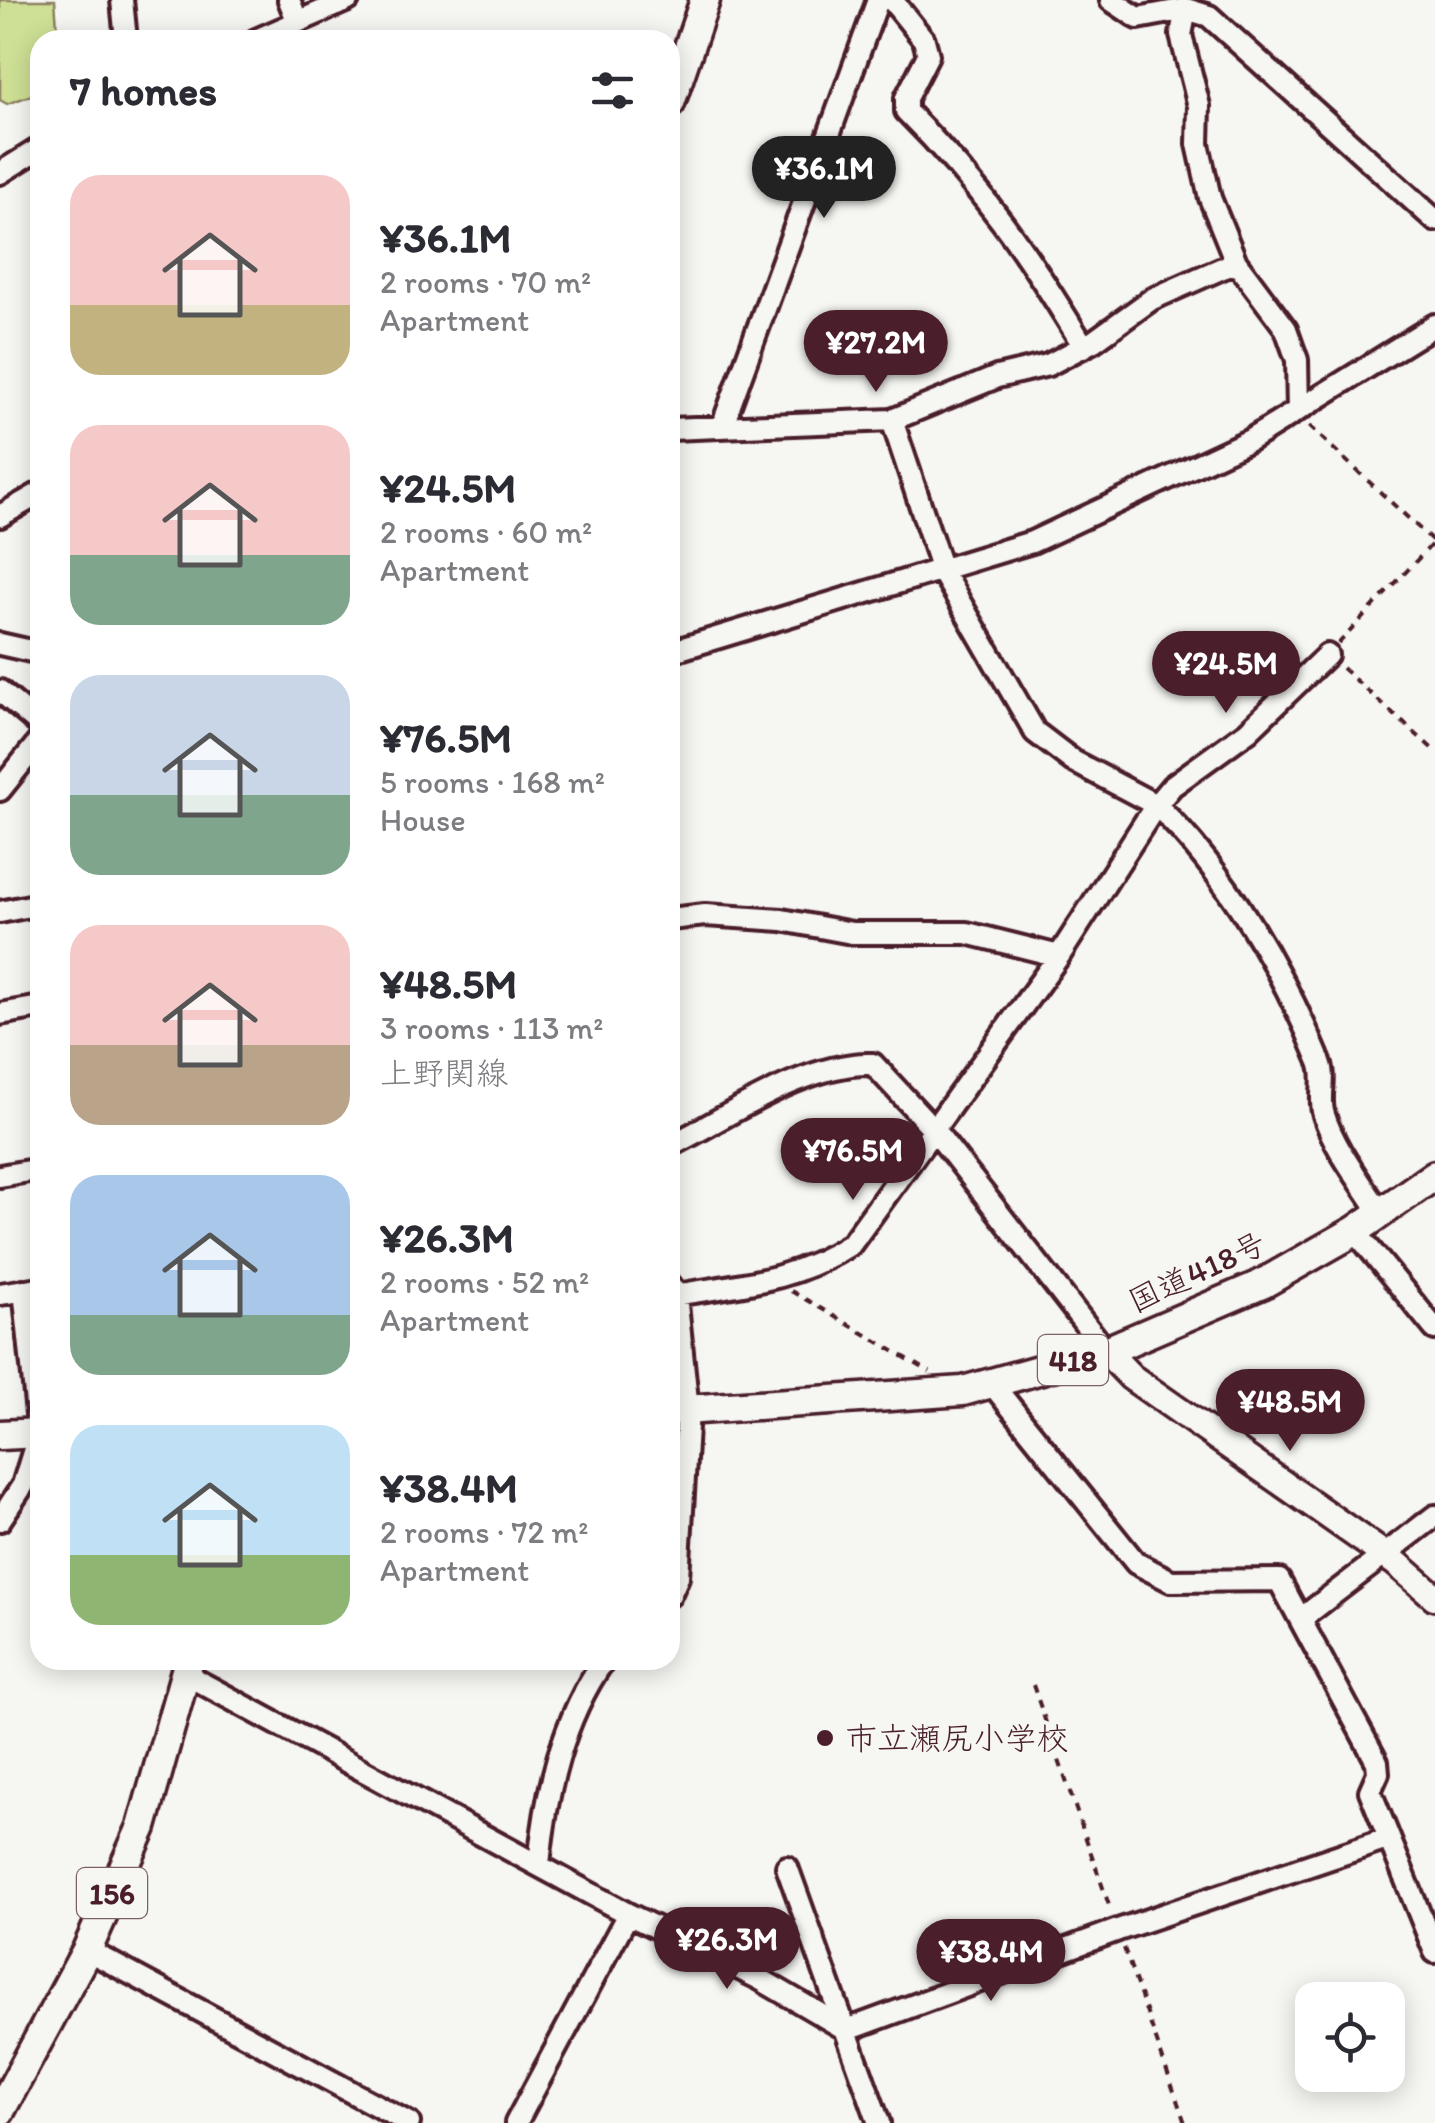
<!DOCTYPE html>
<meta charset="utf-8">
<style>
:root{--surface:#fff;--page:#f7f7f7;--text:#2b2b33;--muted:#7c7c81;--accent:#4a1f2b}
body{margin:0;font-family:Itim,"Klee One",sans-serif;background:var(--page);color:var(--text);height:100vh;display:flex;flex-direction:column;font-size:38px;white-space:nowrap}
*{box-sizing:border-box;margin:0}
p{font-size:32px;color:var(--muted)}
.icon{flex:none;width:55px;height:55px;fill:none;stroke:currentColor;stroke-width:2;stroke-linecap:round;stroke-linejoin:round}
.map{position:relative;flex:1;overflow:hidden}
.details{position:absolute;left:30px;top:30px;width:650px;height:1640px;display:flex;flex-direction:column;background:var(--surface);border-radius:30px;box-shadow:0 5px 25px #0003}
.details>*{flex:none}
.tools{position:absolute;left:1295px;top:1982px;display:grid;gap:20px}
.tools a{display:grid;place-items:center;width:110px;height:110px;border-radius:20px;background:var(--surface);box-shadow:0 5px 25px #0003;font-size:50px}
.price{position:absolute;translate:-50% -85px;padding:0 22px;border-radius:35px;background:var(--accent);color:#fff;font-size:32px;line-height:65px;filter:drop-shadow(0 2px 5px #0008)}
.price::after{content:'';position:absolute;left:50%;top:60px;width:30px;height:22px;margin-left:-15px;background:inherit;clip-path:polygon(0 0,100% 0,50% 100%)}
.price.selected{background:#222;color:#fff}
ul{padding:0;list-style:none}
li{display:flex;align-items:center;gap:30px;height:250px;padding:0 40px}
li span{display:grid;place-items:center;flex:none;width:280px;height:200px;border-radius:30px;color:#555}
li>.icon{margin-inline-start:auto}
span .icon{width:120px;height:120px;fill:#fffc;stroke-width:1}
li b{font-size:42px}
h2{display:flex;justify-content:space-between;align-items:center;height:120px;padding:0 40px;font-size:42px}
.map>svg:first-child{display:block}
.green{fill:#cee095;stroke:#8c8060;stroke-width:2.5}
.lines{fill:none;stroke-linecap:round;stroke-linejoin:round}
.minor-casing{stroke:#4a1f2b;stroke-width:28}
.major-casing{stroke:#4a1f2b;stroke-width:32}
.highway-casing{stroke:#4a1f2b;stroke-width:35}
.path{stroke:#4a1f2b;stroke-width:4;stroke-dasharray:8 8;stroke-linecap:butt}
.minor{stroke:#f6f6f2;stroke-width:20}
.major{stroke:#f6f6f2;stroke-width:25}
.highway{stroke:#f6f6f2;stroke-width:28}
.poi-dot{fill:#4a1f2b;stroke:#f6f6f2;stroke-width:4}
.labels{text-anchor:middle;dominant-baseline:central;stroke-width:8;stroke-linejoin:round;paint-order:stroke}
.shield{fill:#f6f6f2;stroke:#7e6067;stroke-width:2.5}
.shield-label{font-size:30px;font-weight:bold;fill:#4a1f2b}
.street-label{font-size:32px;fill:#4a1f2b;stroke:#f6f6f2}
.poi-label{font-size:32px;fill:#4a1f2b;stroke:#f6f6f2;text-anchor:start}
</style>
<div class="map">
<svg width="1435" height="2123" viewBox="0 0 1435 2123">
<rect width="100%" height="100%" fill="#f6f6f2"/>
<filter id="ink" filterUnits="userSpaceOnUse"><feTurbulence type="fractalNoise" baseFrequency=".01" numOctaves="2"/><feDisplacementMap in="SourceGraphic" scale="20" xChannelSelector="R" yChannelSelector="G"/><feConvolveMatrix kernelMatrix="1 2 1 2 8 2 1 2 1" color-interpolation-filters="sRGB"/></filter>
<g filter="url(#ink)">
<path class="green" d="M0 0H55L58 40H40V92L7 104 0 100Z"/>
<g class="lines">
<defs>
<path id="minor" d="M122 0 126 40
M289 0 297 20
M892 0 924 40 928 55 906 98V111C982 187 1029 255 1084 347
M1111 0 1138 18 1186 9 1209 16 1435 220
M1186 9 1181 35 1199 106 1198 144 1210 198 1236 262 1286 329 1297 360 1298 410
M256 40 348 0
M0 173 40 148
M892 420 997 377 1048 365 1094 341 1152 299 1236 262
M723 424 878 0
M670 429 892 420 943 573 1035 732 1073 761 1156 805 1172 786 1248 731 1327 655
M0 516 40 493
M0 644 40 653
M670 652 1032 542 1250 440 1435 325
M0 691 40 725
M0 790 40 740
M0 912 40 904
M670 919 705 915 782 920 852 933H967L1059 956
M0 1014 40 1007
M670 1146C728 1117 808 1061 873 1064L935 1131 1106 1351
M0 1176 40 1169
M1355 1231 1435 1329
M0 1294 40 1288
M670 1296C738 1284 791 1283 851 1244L1059 956 1156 805C1227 872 1283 972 1320 1062 1327 1078 1318 1098 1324 1115 1335 1150 1362 1183 1381 1214
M992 1384 1136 1563 1171 1581 1279 1580 1377 1762 1378 1773 1370 1791 1435 1952
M0 1520 23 1485 39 1433 24 1290
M670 1595 678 1577 688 1410 676 1295 671 1286
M1302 1618 1435 1516
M185 1674 628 1914 760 1979 847 2030
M539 1864C546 1792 562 1720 604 1660
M787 1867 879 2123
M87 1950 409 2123
M847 2030 1118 1930 1387 1839
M516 2123 628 1914"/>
<path id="major" d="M1106 1351 1131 1377 1396 1563 1435 1597"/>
<path id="highway" d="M670 103 705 0
M670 1411 963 1391 1106 1351 1262 1284 1355 1231 1435 1175
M0 1435 40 1433
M0 2111 87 1950 142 1827 189 1660"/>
</defs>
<use href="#minor" class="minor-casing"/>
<use href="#major" class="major-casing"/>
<use href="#highway" class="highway-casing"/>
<path class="path" d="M1309 426 1434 542
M1338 644 1434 542
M1342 668 1435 751
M791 1291 930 1372
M1033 1685 1111 1911
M1124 1948 1185 2123"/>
<use href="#minor" class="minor"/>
<use href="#major" class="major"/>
<use href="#highway" class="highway"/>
</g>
</g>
<circle class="poi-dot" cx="825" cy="1738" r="10"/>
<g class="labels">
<g class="shield">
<rect x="1038" y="1335" width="70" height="50" rx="8"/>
<rect x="77" y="1868" width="70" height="50" rx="8"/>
</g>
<g class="shield-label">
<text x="1073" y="1360">418</text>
<text x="112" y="1893">156</text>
</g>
<g class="street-label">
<text transform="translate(1197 1272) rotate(-25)">国道418号</text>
</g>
<g class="poi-label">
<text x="845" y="1738">市立瀬尻小学校</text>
</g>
</g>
</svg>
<div class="tools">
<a><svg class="icon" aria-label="locate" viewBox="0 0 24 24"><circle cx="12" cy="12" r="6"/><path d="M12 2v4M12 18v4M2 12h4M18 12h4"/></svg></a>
</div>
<b class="price selected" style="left:824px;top:221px">¥36.1M</b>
<b class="price" style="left:876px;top:395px">¥27.2M</b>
<b class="price" style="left:1226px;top:716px">¥24.5M</b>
<b class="price" style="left:853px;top:1203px">¥76.5M</b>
<b class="price" style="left:1290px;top:1454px">¥48.5M</b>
<b class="price" style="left:727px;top:1992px">¥26.3M</b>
<b class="price" style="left:991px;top:2004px">¥38.4M</b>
<section class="details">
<h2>7 homes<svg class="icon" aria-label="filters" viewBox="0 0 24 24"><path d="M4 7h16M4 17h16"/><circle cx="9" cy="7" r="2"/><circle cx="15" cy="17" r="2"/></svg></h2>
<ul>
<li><span style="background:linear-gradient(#f6c9c9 65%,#c2b280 0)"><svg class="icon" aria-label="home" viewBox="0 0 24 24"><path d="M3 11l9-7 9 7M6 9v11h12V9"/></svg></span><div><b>¥36.1M</b><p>2 rooms · 70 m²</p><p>Apartment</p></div></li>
<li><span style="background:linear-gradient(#f6c9c9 65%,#7fa58c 0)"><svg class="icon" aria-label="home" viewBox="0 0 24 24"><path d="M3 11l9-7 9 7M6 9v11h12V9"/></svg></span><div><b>¥24.5M</b><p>2 rooms · 60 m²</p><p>Apartment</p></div></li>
<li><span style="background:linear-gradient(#c9d6e8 60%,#7fa58c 0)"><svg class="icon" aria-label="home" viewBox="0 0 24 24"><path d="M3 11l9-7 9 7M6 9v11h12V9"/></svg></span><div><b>¥76.5M</b><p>5 rooms · 168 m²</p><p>House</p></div></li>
<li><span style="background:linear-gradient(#f6c9c9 60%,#b9a48a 0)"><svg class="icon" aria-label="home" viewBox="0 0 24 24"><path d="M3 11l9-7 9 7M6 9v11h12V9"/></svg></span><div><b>¥48.5M</b><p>3 rooms · 113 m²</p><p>上野関線</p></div></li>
<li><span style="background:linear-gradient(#a9c7e8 70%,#7fa58c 0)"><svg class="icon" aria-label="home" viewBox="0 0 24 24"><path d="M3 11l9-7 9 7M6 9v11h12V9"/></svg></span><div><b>¥26.3M</b><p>2 rooms · 52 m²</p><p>Apartment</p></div></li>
<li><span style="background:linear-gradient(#bfe0f5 65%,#8fb573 0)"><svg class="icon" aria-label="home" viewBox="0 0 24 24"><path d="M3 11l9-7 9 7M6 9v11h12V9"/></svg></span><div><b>¥38.4M</b><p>2 rooms · 72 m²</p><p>Apartment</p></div></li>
</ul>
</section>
</div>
